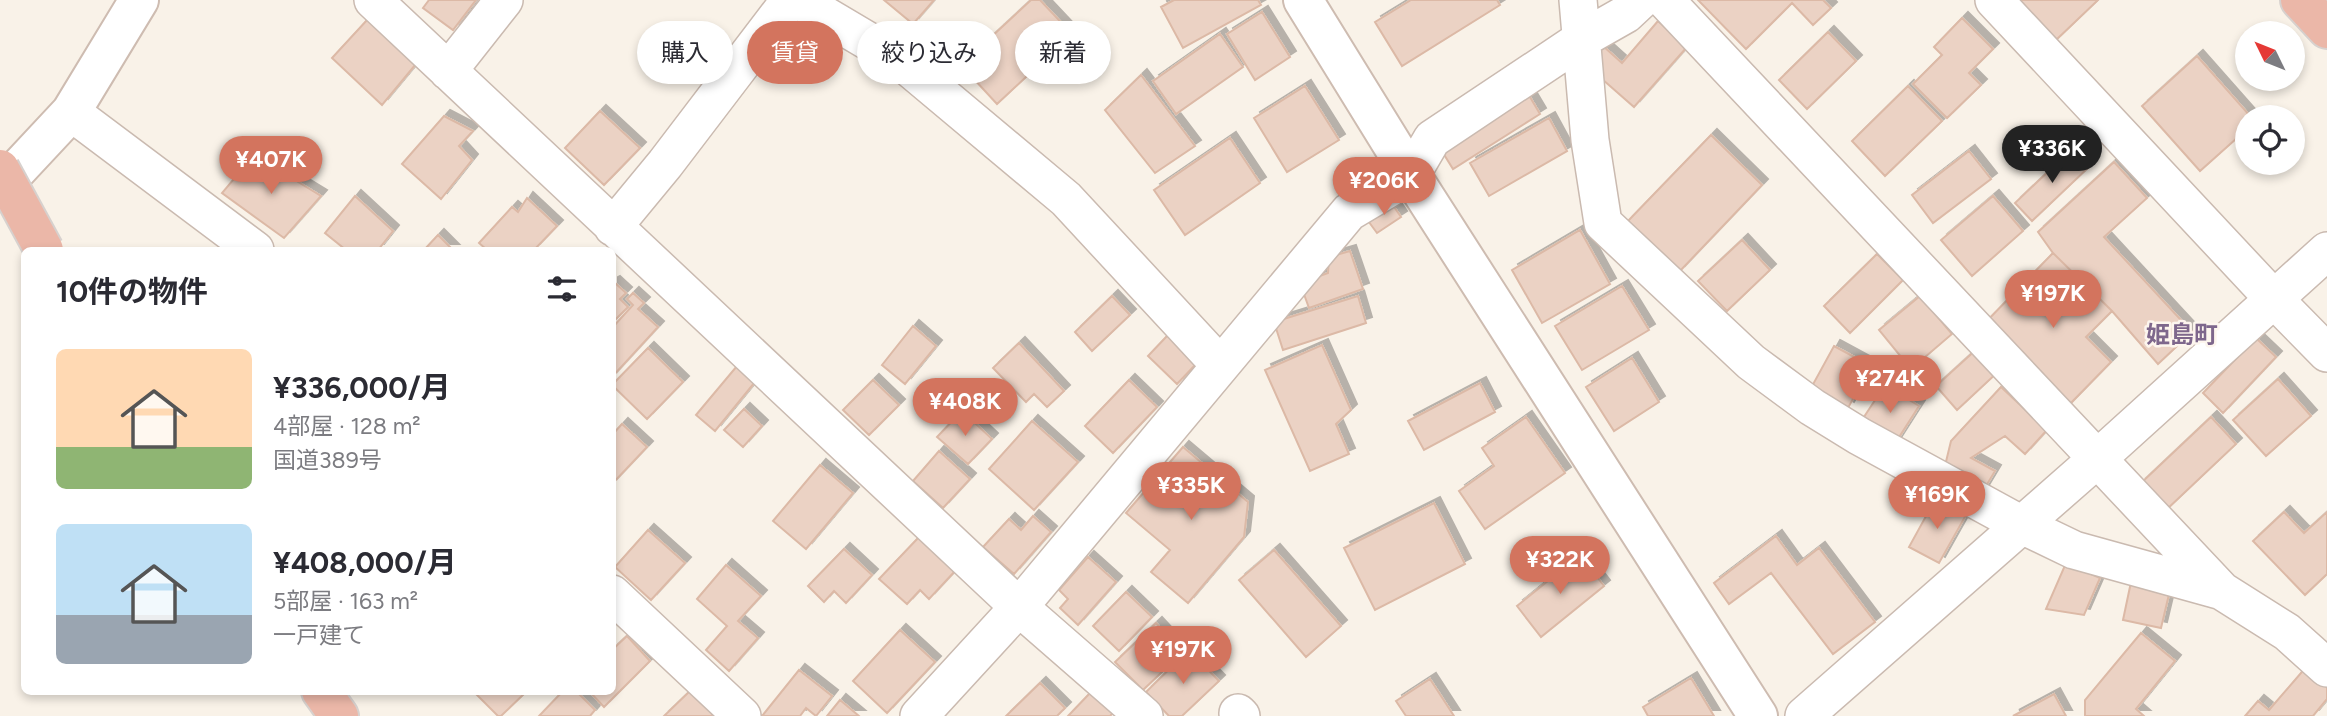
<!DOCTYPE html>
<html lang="ja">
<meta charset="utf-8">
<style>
:root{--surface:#fff;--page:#f7f7f7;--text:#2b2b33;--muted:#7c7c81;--accent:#d3745e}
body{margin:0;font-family:Figtree,"Noto Sans JP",sans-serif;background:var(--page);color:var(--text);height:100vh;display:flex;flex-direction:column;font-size:26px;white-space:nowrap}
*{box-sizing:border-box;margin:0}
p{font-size:23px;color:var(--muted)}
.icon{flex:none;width:38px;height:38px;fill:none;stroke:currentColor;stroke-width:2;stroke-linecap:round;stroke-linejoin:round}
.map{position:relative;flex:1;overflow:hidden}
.details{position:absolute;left:21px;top:247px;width:595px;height:448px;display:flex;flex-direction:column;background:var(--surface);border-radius:10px;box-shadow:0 4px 10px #0003}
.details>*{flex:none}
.hud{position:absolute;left:637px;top:21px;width:665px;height:63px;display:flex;gap:14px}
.needle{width:46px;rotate:313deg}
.controls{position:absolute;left:2235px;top:21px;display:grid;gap:14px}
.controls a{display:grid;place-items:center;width:70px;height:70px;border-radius:50%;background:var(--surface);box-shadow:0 4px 10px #0003;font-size:35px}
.price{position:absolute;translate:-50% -60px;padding:0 16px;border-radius:24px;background:var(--accent);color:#fff;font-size:23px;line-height:46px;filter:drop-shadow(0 2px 4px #0008)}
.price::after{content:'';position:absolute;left:50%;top:42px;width:21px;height:16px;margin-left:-10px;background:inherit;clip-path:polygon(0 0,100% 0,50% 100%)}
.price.active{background:#222;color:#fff}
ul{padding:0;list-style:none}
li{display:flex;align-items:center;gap:21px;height:175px;padding:0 35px}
li span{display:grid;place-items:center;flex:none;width:196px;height:140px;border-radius:10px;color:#555}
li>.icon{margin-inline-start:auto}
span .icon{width:84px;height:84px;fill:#fffc;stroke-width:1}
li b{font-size:30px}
h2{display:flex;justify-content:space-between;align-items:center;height:84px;padding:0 35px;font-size:30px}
.tag{padding:0 24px;border-radius:32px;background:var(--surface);box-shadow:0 4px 10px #0003;font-size:24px;line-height:63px}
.tag.active{background:var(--accent);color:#fff}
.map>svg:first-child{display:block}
.building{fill:#ebd2c4;stroke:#dcb9a6;stroke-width:2;filter:url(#shadow)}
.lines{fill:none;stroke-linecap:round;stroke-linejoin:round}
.street-casing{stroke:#cabab0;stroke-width:40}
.secondary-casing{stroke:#cebcb1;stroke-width:42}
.highway-casing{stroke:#d7d1ce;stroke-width:42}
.street{stroke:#fff;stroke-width:37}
.secondary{stroke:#fff;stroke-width:38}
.highway{stroke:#ebb7a8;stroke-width:38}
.highway-bridge-casing{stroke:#d7d1ce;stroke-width:42;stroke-linecap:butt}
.highway-bridge{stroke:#ebb7a8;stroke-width:38}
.labels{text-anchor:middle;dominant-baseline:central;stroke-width:5;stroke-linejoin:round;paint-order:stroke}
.quarter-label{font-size:24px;font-weight:bold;fill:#7e678c;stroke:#fdf6ee}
</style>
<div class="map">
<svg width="2327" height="716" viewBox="0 0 2327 716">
<defs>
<filter id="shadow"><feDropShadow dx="6" dy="-6" stdDeviation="0" flood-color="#0004"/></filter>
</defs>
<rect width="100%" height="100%" fill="#f9f2e8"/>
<path class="building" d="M429 0H476L453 30 423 8Z
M884 0H934L913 24Z
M1031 0H1040L1072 34 997 104 961 65Z
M1174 0H1258L1261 5 1183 48 1161 7Z
M1411 0H1497L1500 5 1402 66 1375 22Z
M1698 0H1823L1831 8 1813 25 1792 3 1746 49Z
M2016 0H2098L2055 41Z
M1262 12 1290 57 1255 80 1227 34Z
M1962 18 1993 49 1969 73 1981 85 1947 118 1913 84 1942 55 1934 47Z
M368 19 416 64 382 105 332 58Z
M1658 21 1687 47 1634 107 1586 65 1603 46 1622 63Z
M1828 32 1856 61 1807 109 1779 80Z
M1220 34 1243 67 1176 114 1153 81Z
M2197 56 2251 117H2247V129L2200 171 2142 106Z
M1141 75 1195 146 1155 173 1105 110Z
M1305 86 1339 140 1287 172 1254 118Z
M1908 86 1942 121 1885 176 1852 141Z
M1527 92 1540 114 1453 169 1440 148Z
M600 111 640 148 604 185 565 148Z
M444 116 473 131 459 146 472 160 441 199 402 164Z
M1549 118 1567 151 1489 196 1470 163Z
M1711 135 1762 185 1679 272 1627 222Z
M1230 138 1260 183 1185 235 1154 190Z
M2073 148 2090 166 2032 221 2015 203Z
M1969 151 1991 179 1933 223 1912 195Z
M254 155 321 196 284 238 222 193Z
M2114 162 2147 198 2104 237 2192 332 2158 364 2112 311 2053 253 2038 232Z
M355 196 393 231 378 250H346L325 233Z
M1993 196 2023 231 1972 276 1941 240Z
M527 198 557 226 534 250H487L479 243 512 207 518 212Z
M1390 201 1401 217 1377 233 1366 218Z
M1580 230 1610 284 1542 323 1512 270Z
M438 235 453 250H424Z
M1742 240 1770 270 1727 311 1698 281Z
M1350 251 1363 289 1309 308 1300 283 1328 273 1329 257Z
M2053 253 2112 311 2086 337 2111 362 2065 409 1981 327Z
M1877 254 1903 280 1850 333 1824 306Z
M614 282 626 293 620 299 628 307 612 323V283Z
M1622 286 1649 330 1582 370 1555 326Z
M633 293 644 303 638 309 658 327 612 377V328L633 305 627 299Z
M1112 296 1130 315 1092 351 1075 332Z
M1358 296 1366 323 1283 350 1274 322Z
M1920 296 1952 334 1911 369 1879 330Z
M913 326 936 346 905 384 882 365Z
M1168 335 1197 363 1177 384 1148 356Z
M2256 338 2276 357 2223 413 2203 393Z
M1019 343 1064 391 1047 407 1034 394 1026 402 993 368Z
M1322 345 1351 410 1336 424 1349 454 1310 471 1265 370Z
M1834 346 1871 366 1848 408 1811 388Z
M1979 347 2000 370 1957 410 1936 386Z
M648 348 683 382 647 419 612 385Z
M1632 358 1659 402 1614 431 1586 387Z
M737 366 755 382 715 431 696 415Z
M2278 379 2311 416 2266 456 2233 420Z
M873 380 899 405 869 435 843 410Z
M1129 380 1157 407 1113 453 1085 426Z
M1480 383 1495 412 1424 450 1408 421Z
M1885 385 1919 406 1894 445 1860 423Z
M2001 387 2047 430 2025 454 2005 436 1971 458 1995 471 1983 491 1944 470 1951 441Z
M744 409 762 426 743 447 724 430Z
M962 411 992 439 968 464 937 437Z
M1526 417 1565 473 1485 529 1459 491 1494 466 1482 448Z
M2211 417 2236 444 2165 511 2140 484Z
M1032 421 1078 462 1034 510 989 469Z
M622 424 647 447 612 484V435Z
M1183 447 1248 502 1244 537 1188 603 1151 572 1170 550 1126 513Z
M939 451 970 479 943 508 913 481Z
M820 465 853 493 806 549 773 521Z
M1936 498 1966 515 1939 563 1909 547Z
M1434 503 1465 564 1375 610 1344 548Z
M2284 512 2304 533 2327 512V574L2305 595 2253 541Z
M1033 516 1051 532 1014 574 983 547 1009 519 1021 530Z
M648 530 685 563 651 600 615 567Z
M920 536 956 570 929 599 920 590 907 604 879 579Z
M1776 536 1797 565 1819 548 1875 622 1833 654 1771 573 1729 604 1714 583Z
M844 549 872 575 846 603 834 591 824 602 808 586Z
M1274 550 1341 626 1306 657 1239 580Z
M1580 555 1604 586 1541 637 1517 606Z
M1088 557 1116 582 1078 625 1060 608 1068 599 1059 590Z
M2066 563 2100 578 2084 615 2046 609Z
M726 565 761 596 738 621 758 638 729 671 706 650 727 626 697 599Z
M2131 582 2170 590 2161 628 2123 620Z
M1126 592 1152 617 1119 651 1093 626Z
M1156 623 1183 652 1143 690 1115 662Z
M900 630 935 662 887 713 853 681Z
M2141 633 2175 661 2136 709 2144 716H2085V700Z
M627 636 650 661 604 707 589 691H612V650Z
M1189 650 1219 681 1182 716H1169L1146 692Z
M2307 666 2327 683V699L2313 716H2245L2258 701 2269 710Z
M799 670 832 696 816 716 806 708 800 716H762Z
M1691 678 1714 716H1648L1643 707Z
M1430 679 1454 716H1406L1396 701Z
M1040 683 1065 708 1057 716H1006Z
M692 689 717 711 711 716H664Z
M473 691H527L501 716H498Z
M563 691H576L595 710 590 716H539Z
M1092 691 1114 712 1110 716H1068Z
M2054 694 2066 716H2013Z
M840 700 859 716H827Z"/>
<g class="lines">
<defs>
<path id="street" d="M373 0 1019 607 1144 716
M799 0 900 60 1066 199 1220 365
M1578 0 1590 140 1603 223 1751 362 1812 407 1859 436 2022 525 2074 550 2222 591
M1665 0 2222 591 2287 632 2327 668
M1994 0 2273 298 2327 353
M448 71 504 0
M71 112 255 250
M613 227 665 164 790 0
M612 594 742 716
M1238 713 1241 716
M919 716 1019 607 1349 212 1411 175 1432 139 1582 39 1626 14 1641 0
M1804 716 2097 459 2327 251"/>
<path id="secondary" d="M1303 0 1411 175 1758 716
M0 188 71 112 139 0"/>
<path id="highway" d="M2300 0 2327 29
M321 691 339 716"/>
</defs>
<use href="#street" class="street-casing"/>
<use href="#secondary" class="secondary-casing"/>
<use href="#highway" class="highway-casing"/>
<use href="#street" class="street"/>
<use href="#secondary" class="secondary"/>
<use href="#highway" class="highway"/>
<defs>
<path id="highway-bridge" d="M0 169 44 250"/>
</defs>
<use href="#highway-bridge" class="highway-bridge-casing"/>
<use href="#highway-bridge" class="highway-bridge"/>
</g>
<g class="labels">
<g class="quarter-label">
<text x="2182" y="334">姫島町</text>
</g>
</g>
</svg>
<div class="controls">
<a><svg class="needle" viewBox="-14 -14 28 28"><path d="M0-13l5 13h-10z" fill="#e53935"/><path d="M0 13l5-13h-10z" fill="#7c7c81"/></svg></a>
<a><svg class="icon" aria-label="locate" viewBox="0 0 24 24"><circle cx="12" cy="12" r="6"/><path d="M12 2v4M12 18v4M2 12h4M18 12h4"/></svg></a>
</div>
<b class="price active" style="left:2052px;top:185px">¥336K</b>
<b class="price" style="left:271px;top:196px">¥407K</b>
<b class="price" style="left:1384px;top:217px">¥206K</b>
<b class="price" style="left:2053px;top:330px">¥197K</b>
<b class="price" style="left:1890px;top:415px">¥274K</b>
<b class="price" style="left:965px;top:438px">¥408K</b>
<b class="price" style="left:1191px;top:522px">¥335K</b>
<b class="price" style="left:1937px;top:531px">¥169K</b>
<b class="price" style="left:1560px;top:596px">¥322K</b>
<b class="price" style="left:1183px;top:686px">¥197K</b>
<div class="hud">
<a class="tag">購入</a>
<a class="tag active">賃貸</a>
<a class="tag">絞り込み</a>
<a class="tag">新着</a>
</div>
<section class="details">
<h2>10件の物件<svg class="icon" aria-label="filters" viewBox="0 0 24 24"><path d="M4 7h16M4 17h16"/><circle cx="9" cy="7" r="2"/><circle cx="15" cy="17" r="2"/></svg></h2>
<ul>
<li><span style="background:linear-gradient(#ffd9b3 70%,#8fb573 0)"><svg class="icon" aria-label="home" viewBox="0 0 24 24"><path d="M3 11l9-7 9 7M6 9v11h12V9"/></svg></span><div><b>¥336,000/月</b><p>4部屋 · 128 m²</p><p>国道389号</p></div></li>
<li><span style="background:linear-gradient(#bfe0f5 65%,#9aa5b1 0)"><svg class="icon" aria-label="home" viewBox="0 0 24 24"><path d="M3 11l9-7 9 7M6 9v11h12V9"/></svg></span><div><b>¥408,000/月</b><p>5部屋 · 163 m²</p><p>一戸建て</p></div></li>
</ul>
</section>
</div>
